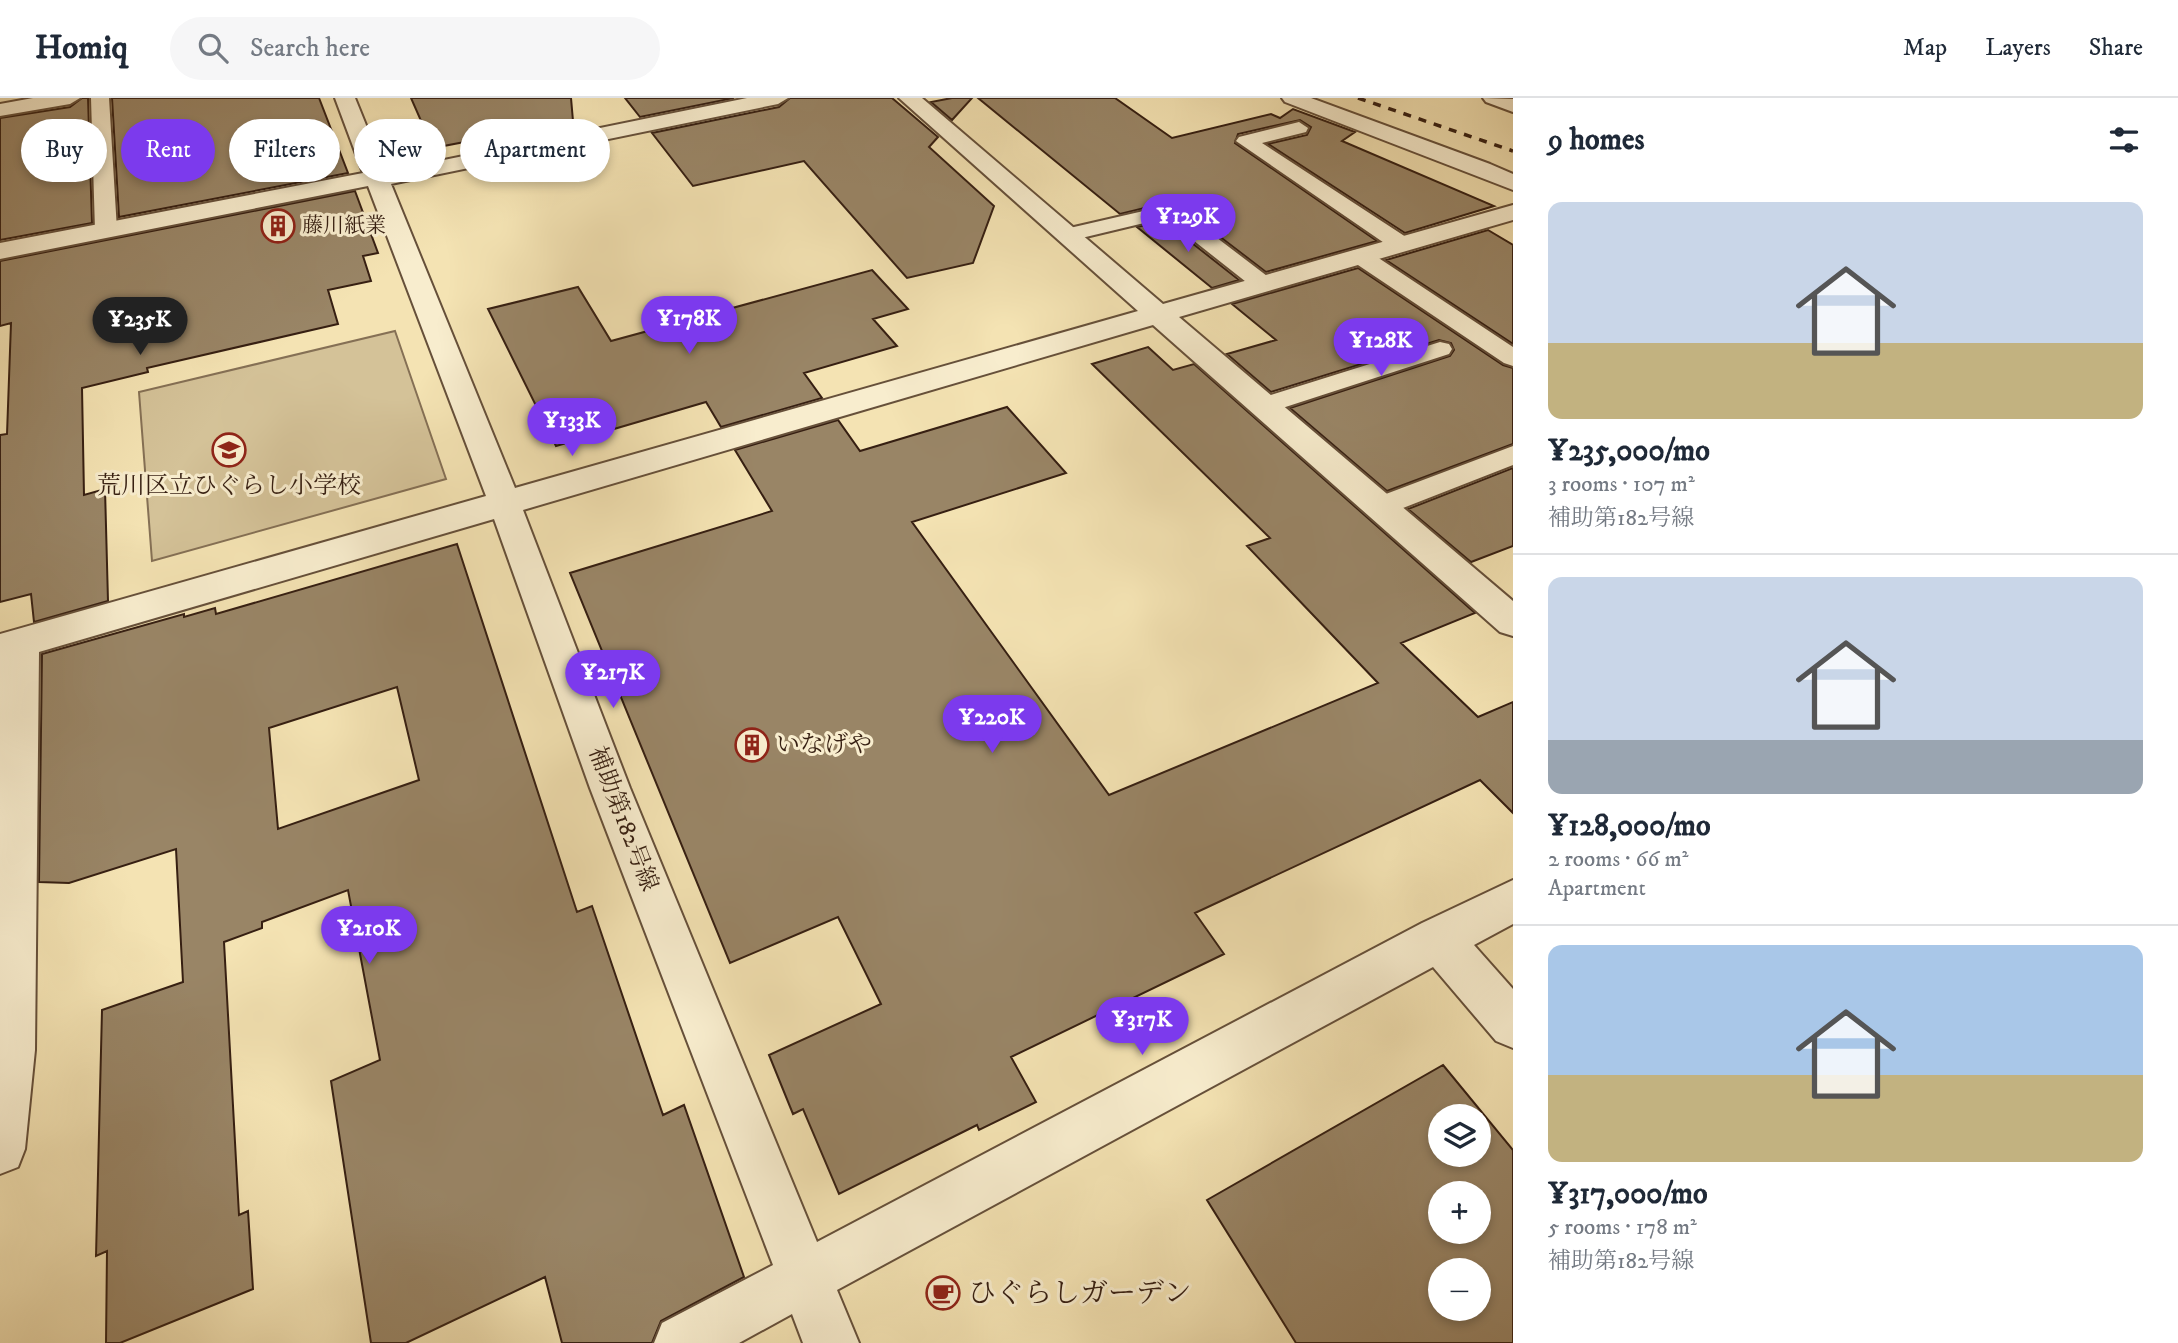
<!DOCTYPE html>
<meta charset="utf-8">
<style>
:root{--surface:#fff;--page:#f6f6f7;--text:#1f2937;--muted:#747a83;--line:#e0e1e3;--accent:#7c3aed}
body{margin:0;font-family:"IM FELL DW Pica","Noto Serif JP",serif;background:var(--page);color:var(--text);height:100vh;display:flex;flex-direction:column;font-size:26px;white-space:nowrap}
*{box-sizing:border-box;margin:0}
p{font-size:23px;color:var(--muted)}
.icon{flex:none;width:38px;height:38px;fill:none;stroke:currentColor;stroke-width:2;stroke-linecap:round;stroke-linejoin:round}
.map{position:relative;flex:1;overflow:hidden}
.drawer{display:flex;flex-direction:column;background:var(--surface);width:665px}
.drawer>*{flex:none}
.top-card{position:absolute;left:21px;top:21px;width:665px;height:63px;display:flex;gap:14px}
.buttons{position:absolute;left:1428px;top:1006px;display:grid;gap:14px}
.buttons a{display:grid;place-items:center;width:63px;height:63px;border-radius:50%;background:var(--surface);box-shadow:0 4px 10px #0003;font-size:35px}
.price{position:absolute;translate:-50% -60px;padding:0 16px;border-radius:24px;background:var(--accent);color:#fff;font-size:23px;line-height:46px;filter:drop-shadow(0 2px 4px #0008)}
.price::after{content:'';position:absolute;left:50%;top:42px;width:21px;height:16px;margin-left:-10px;background:inherit;clip-path:polygon(0 0,100% 0,50% 100%)}
.price.active{background:#222;color:#fff}
ul{padding:0;list-style:none}
li{display:grid;align-content:center;gap:14px;height:371px;padding:0 35px}
li+li{border-top:2px solid var(--line)}
li span{display:grid;place-items:center;height:217px;border-radius:14px;color:#555}
li>.icon{margin-inline-start:auto}
span .icon{width:126px;height:126px;fill:#fffc;stroke-width:1}
li b{font-size:30px}
h2{display:flex;justify-content:space-between;align-items:center;height:84px;padding:0 35px;font-size:30px}
.pill{padding:0 24px;border-radius:32px;background:var(--surface);box-shadow:0 4px 10px #0003;font-size:24px;line-height:63px}
.pill.active{background:var(--accent);color:#fff}
header{display:flex;align-items:center;gap:42px;box-sizing:border-box;height:98px;padding:0 35px;background:var(--surface);border-bottom:2px solid var(--line)}
header strong{font-size:33px}
nav{display:flex;gap:38px;margin-inline-start:auto;font-size:24px}
.search{width:490px;height:63px;background:var(--page);display:flex;align-items:center;gap:18px;box-sizing:border-box;padding:0 24px;border-radius:38px;color:var(--muted);font-size:26px}
main{display:flex;flex:1;min-height:0}
.map>svg:first-child{display:block}
.green{fill:#d4c298;stroke:#857055;stroke-width:2}
.building{fill:#998566;stroke:#361f12;stroke-width:2;fill-rule:evenodd}
.lines{fill:none;stroke-linecap:round;stroke-linejoin:round}
.lane-casing{stroke:#66503a;stroke-width:4}
.street-casing{stroke:#66503a;stroke-width:4}
.lane{fill:#f8edce;fill-rule:evenodd}
.street{fill:#f8edce;fill-rule:evenodd}
.rail{stroke:#361f12;stroke-width:3.5;stroke-dasharray:8 8;stroke-linecap:butt}
.labels{text-anchor:middle;dominant-baseline:central;stroke-width:6;stroke-linejoin:round;paint-order:stroke}
.far-poi-label{font-size:21px;fill:#361f12;stroke:#f8edce;text-anchor:start}
.poi-label{font-size:24px;fill:#361f12;stroke:#f8edce}
.street-label{font-size:24px;fill:#361f12;stroke:#f8edce}
.near-poi-label{font-size:28px;fill:#361f12;stroke:#f8edce;text-anchor:start}
</style>
<header>
<strong>Homiq</strong>
<div class="search"><svg class="icon" aria-label="search" viewBox="0 0 24 24"><circle cx="10" cy="10" r="6"/><path d="M15 15l6 6"/></svg>Search here</div>
<nav><a>Map</a><a>Layers</a><a>Share</a></nav>
</header>
<main>
<div class="map">
<svg width="1513" height="1245" viewBox="0 0 1513 1245">
<rect width="100%" height="100%" fill="#f4e3b3"/>
<filter id="stains"><feTurbulence type="fractalNoise" baseFrequency=".00286" numOctaves="4"/><feColorMatrix values="0 0 0 0 .2 0 0 0 0 .09 0 0 0 0 .02 0 0 0 .5 -.17"/></filter>
<radialGradient id="worn" r=".72"><stop offset=".6" stop-color="#630" stop-opacity="0"/><stop offset="1" stop-color="#630" stop-opacity=".3"/></radialGradient>
<path class="green" d="M395 233 446 381 152 463 139 294Z"/>
<path class="building" d="M82 0H88L92 125 0 142V20L70 9Z
M112 0H319L348 75 119 119Z
M411 0H571L573 23 433 50Z
M625 0H734L640 19Z
M790 0H892L938 39 929 49 994 108 973 165 907 180 804 63 693 88 652 35 779 9Z
M952 0H972L952 22 931 4Z
M978 0H1115L1172 40 1271 16 1280 20 1293 11 1355 34 1342 43 1494 108 1405 135 1268 46 1307 37 1311 29 1300 22 1238 36 1235 45 1377 143 1266 174 1185 112 1182 105 1173 103 1120 116Z
M355 93 378 155 363 158 371 183 328 192 338 226 147 270 148 274 82 290 84 397 105 391 108 503 34 524 31 496 0 504V337L7 336 11 225 0 228V163Z
M1164 123 1239 182 1212 190 1137 129Z
M1488 132 1513 147V246L1386 162Z
M1358 170 1503 267 1513 270V346L1387 393 1290 310 1450 258 1454 252 1451 245 1439 242 1271 294 1227 256 1276 242 1232 206Z
M872 172 908 211 873 221 897 248 804 275 822 300 721 329 706 304 556 348 488 211 578 189 611 243Z
M1148 249 1173 272 1194 266 1475 515 1401 545 1478 619 1513 604V715L1480 682 1195 815 1224 856 1011 959 1036 1004 979 1032 977 1027 839 1096 803 1011 793 1016 769 957 881 906 838 819 730 865 570 475 772 413 735 352 838 322 860 353 1007 309 1066 375 912 424 1109 697 1378 585 1247 448 1270 440 1092 266Z
M1513 370V448L1471 464 1408 411Z
M457 446 577 814 592 808 663 1017 684 1007 744 1179 661 1223 652 1245H562L545 1179 406 1245H371L331 983 380 962 348 792 262 824V830L224 844 239 1117 248 1113 253 1191 120 1245H106L107 1153 96 1158 102 912 183 884 176 751 69 785 39 784 42 556 184 516V519L215 510 216 516ZM397 589 419 682 278 731 269 630Z
M1443 967 1513 1052V1245H1296L1207 1102ZM1440 1018H1479V1057H1440ZM1440 1096H1479V1134H1440ZM1440 1172H1479V1211H1440Z"/>
<g class="lines">
<defs>
<path id="lane" d="M91 0H109L117 132 106 138 95 132Z
M1299 24 1308 30 1306 34 1262 45 1409 141 1412 146 1409 151H1393L1236 43 1239 39Z
M1174 106 1181 108 1183 114 1271 181 1274 186 1271 191H1255L1165 120 1069 143 1058 137 1061 132Z
M1360 151 1368 153 1513 249V268L1504 265 1352 163 1349 158 1352 153Z
M1440 244 1449 246 1452 251 1449 256 1264 316 1255 314 1251 308 1255 302Z
M1513 348V367L1380 419 1370 416 1366 409 1370 402Z"/>
<path id="street" d="M33 0H80L70 6 0 18V6Z
M335 0H355L385 74 747 0H788L778 6 391 86 515 390 1138 213 899 0H922L1163 206 1513 107V122L1179 219 1513 503V538L1500 534 1153 227 523 412 630 690 817 1144 1422 825 1513 782V826L1474 847 1513 891V950L1496 943 1433 869 837 1192 859 1245H803L792 1216 739 1245H654L662 1225 773 1167 590 690 494 421 39 554 35 952 25 1051 18 1069 0 1076V536L486 398 368 88 0 161V145L363 75Z
M1282 0H1311L1490 66 1513 76V92L1285 4Z
M1483 0 1513 1V14L1486 4Z"/>
</defs>
<use href="#lane" class="lane-casing"/>
<use href="#street" class="street-casing"/>
<use href="#lane" class="lane"/>
<use href="#street" class="street"/>
<path class="rail" d="M1358 0 1513 53"/>
</g>
<defs>
<symbol id="building-ring" viewBox="-11 -11 22 22"><circle r="9.5" fill="#f8edce" stroke="#8f2418" stroke-width="1.5"/><path d="M-4-6H4V6H1V3H-1V6H-4ZM-2.5-4.3h1.7v1.8h-1.7ZM.8-4.3h1.7v1.8H.8ZM-2.5-1h1.7V.8h-1.7ZM.8-1h1.7V.8H.8Z" fill="#8f2418"/></symbol>
<symbol id="school-ring" viewBox="-11 -11 22 22"><circle r="9.5" fill="#f8edce" stroke="#8f2418" stroke-width="1.5"/><path d="M0-5L7-2L0 1L-7-2ZM-4 1L0 2.5L4 1V4Q0 6-4 4Z" fill="#8f2418"/></symbol>
<symbol id="cafe-ring" viewBox="-11 -11 22 22"><circle r="9.5" fill="#f8edce" stroke="#8f2418" stroke-width="1.5"/><path d="M-5.5-4.5H6V0H3Q3 3.5 0 3.5H-2.5Q-5.5 3.5-5.5 0ZM3-3.2v2h1.7v-2ZM-6 4.5H4V6H-6Z" fill="#8f2418"/></symbol>
</defs>
<g fill-rule="evenodd">
<use href="#building-ring" x="259" y="109" width="38" height="38"/>
<use href="#school-ring" x="210" y="333" width="38" height="38"/>
<use href="#building-ring" x="733" y="628" width="38" height="38"/>
<use href="#cafe-ring" x="924" y="1176" width="38" height="38"/>
</g>
<g class="labels">
<g class="far-poi-label">
<text x="302" y="128">藤川紙業</text>
</g>
<g class="poi-label">
<text x="229" y="388">荒川区立ひぐらし小学校</text>
<text x="776" y="647" text-anchor="start">いなげや</text>
</g>
<g class="street-label">
<text transform="translate(623 721) rotate(69)">補助第182号線</text>
</g>
<g class="near-poi-label">
<text x="968" y="1195">ひぐらしガーデン</text>
</g>
</g>
<rect width="100%" height="100%" filter="url(#stains)"/>
<rect width="100%" height="100%" fill="url(#worn)"/>
</svg>
<div class="buttons">
<a><svg class="icon" aria-label="layers" viewBox="0 0 24 24"><path d="M12 4l9 5-9 5-9-5zM3 14l9 5 9-5"/></svg></a>
<a>+</a>
<a>−</a>
</div>
<b class="price" style="left:1188px;top:156px">¥129K</b>
<b class="price" style="left:689px;top:258px">¥178K</b>
<b class="price active" style="left:140px;top:259px">¥235K</b>
<b class="price" style="left:1381px;top:280px">¥128K</b>
<b class="price" style="left:572px;top:360px">¥133K</b>
<b class="price" style="left:613px;top:612px">¥217K</b>
<b class="price" style="left:992px;top:657px">¥220K</b>
<b class="price" style="left:369px;top:868px">¥210K</b>
<b class="price" style="left:1142px;top:959px">¥317K</b>
<div class="top-card">
<a class="pill">Buy</a>
<a class="pill active">Rent</a>
<a class="pill">Filters</a>
<a class="pill">New</a>
<a class="pill">Apartment</a>
</div>
</div>
<section class="drawer">
<h2>9 homes<svg class="icon" aria-label="filters" viewBox="0 0 24 24"><path d="M4 7h16M4 17h16"/><circle cx="9" cy="7" r="2"/><circle cx="15" cy="17" r="2"/></svg></h2>
<ul>
<li><span style="background:linear-gradient(#c9d6e8 65%,#c2b280 0)"><svg class="icon" aria-label="home" viewBox="0 0 24 24"><path d="M3 11l9-7 9 7M6 9v11h12V9"/></svg></span><div><b>¥235,000/mo</b><p>3 rooms · 107 m²</p><p>補助第182号線</p></div></li>
<li><span style="background:linear-gradient(#c9d6e8 75%,#9aa5b1 0)"><svg class="icon" aria-label="home" viewBox="0 0 24 24"><path d="M3 11l9-7 9 7M6 9v11h12V9"/></svg></span><div><b>¥128,000/mo</b><p>2 rooms · 66 m²</p><p>Apartment</p></div></li>
<li><span style="background:linear-gradient(#a9c7e8 60%,#c2b280 0)"><svg class="icon" aria-label="home" viewBox="0 0 24 24"><path d="M3 11l9-7 9 7M6 9v11h12V9"/></svg></span><div><b>¥317,000/mo</b><p>5 rooms · 178 m²</p><p>補助第182号線</p></div></li>
</ul>
</section>
</main>
